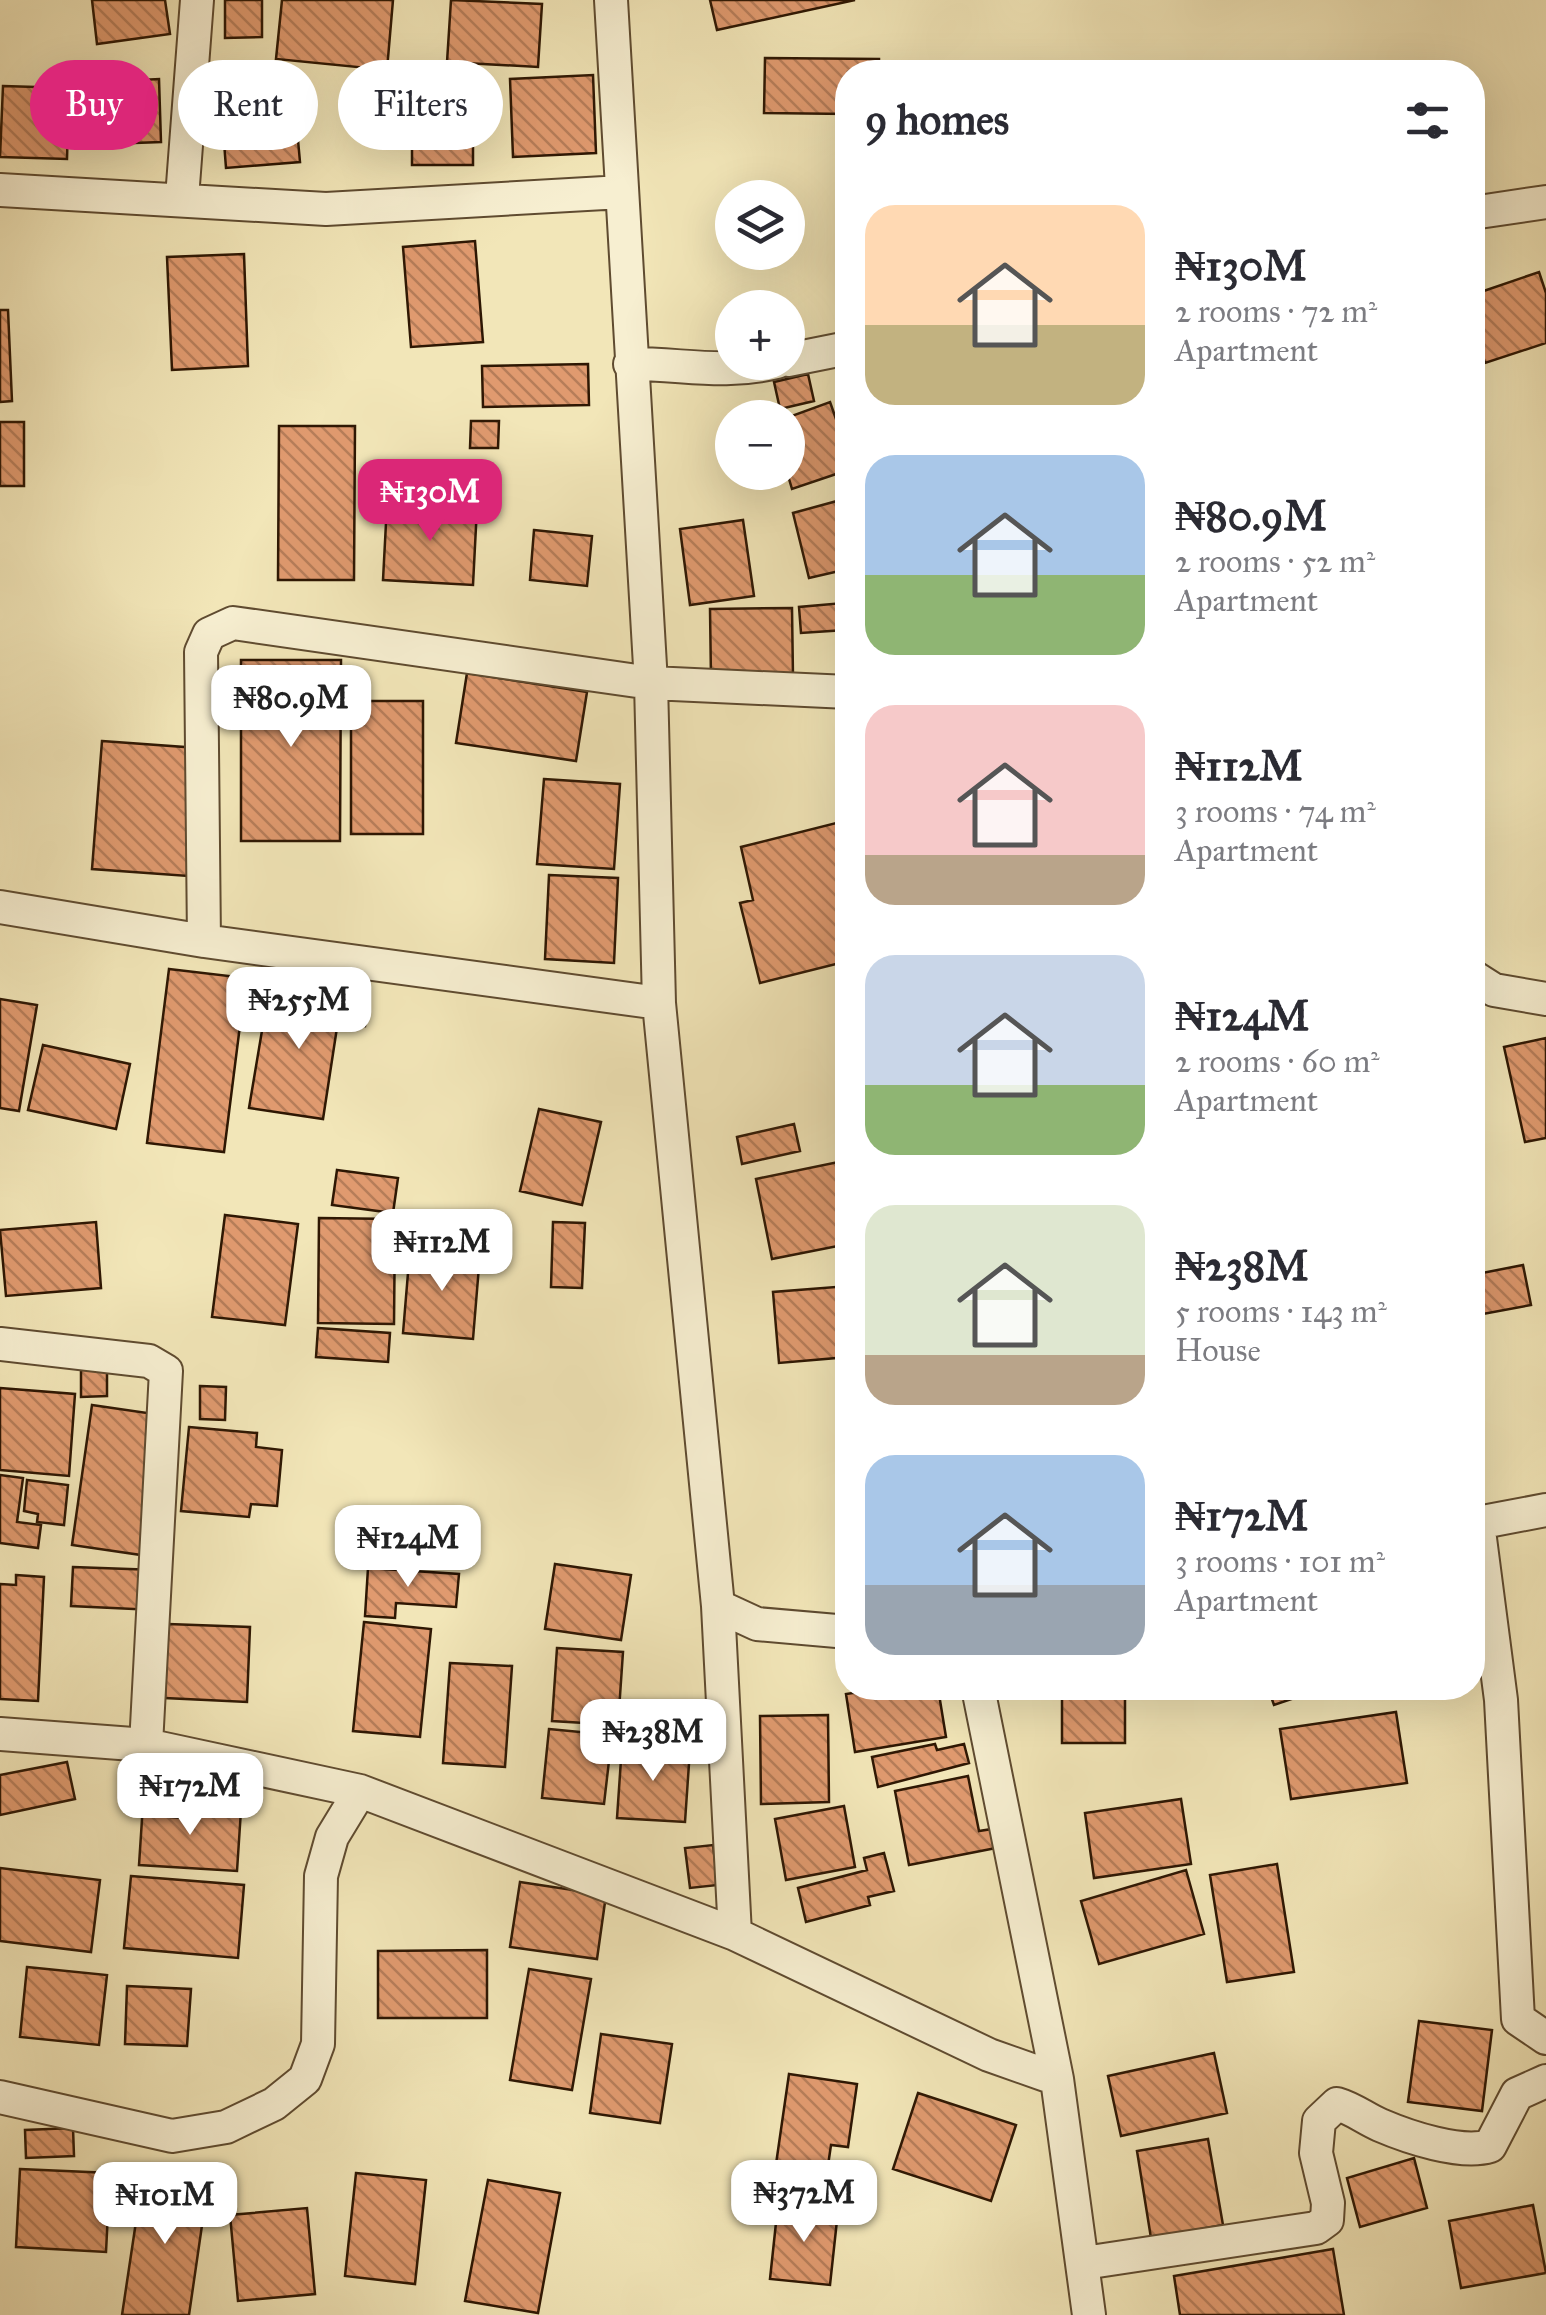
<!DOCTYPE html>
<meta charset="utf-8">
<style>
:root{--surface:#fff;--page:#f2f2f3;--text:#2b2b33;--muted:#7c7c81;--accent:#db2777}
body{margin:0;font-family:"IM FELL Great Primer",serif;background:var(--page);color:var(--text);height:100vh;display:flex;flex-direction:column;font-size:38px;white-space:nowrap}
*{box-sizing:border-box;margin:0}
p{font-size:32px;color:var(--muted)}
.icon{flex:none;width:55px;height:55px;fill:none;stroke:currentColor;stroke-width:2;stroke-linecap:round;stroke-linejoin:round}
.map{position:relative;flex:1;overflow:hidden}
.panel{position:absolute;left:835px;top:60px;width:650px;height:1640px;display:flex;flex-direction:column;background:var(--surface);border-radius:40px;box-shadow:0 10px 40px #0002}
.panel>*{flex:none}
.guide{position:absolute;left:30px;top:60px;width:655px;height:90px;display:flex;gap:20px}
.tools{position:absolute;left:715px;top:180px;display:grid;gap:20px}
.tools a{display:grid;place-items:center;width:90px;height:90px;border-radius:50%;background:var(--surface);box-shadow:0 10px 40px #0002;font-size:50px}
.price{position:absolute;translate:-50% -85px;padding:0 22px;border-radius:20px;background:#fff;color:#222;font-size:32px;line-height:65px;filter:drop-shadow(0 2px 5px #0008)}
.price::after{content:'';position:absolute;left:50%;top:60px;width:30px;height:22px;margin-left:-15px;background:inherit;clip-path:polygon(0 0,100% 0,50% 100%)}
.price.active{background:var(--accent);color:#fff}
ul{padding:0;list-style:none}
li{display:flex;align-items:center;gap:30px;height:250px;padding:0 30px}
li span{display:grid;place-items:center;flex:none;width:280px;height:200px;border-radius:30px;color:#555}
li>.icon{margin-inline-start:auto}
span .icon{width:120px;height:120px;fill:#fffc;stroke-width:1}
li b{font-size:42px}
h2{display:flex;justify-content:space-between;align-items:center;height:120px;padding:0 30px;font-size:42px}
.chip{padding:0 35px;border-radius:45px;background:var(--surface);box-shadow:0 10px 40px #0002;font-size:35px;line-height:90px}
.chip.active{background:var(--accent);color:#fff}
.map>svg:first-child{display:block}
.building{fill:url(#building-back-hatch);stroke:#2e1703;stroke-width:2.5}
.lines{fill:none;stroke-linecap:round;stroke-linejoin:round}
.minor-casing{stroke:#5f4b30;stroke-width:36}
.minor{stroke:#f7efd1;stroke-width:32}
</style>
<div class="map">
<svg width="1546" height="2315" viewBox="0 0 1546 2315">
<defs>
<pattern id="building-back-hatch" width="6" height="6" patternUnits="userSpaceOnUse" patternTransform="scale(2.5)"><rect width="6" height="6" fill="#e09a6f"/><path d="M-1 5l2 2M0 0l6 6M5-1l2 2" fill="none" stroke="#b67d59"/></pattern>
</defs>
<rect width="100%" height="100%" fill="#f2e6b8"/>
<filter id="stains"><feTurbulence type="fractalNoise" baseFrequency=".002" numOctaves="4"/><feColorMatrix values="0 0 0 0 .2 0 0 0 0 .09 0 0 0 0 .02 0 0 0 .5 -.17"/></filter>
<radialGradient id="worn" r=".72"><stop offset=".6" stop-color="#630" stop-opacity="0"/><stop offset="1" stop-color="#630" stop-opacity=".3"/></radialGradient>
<path class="building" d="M92 0H165L170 34 97 44Z
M225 0H262V37L225 38Z
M282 0H393L387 70 276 59Z
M451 0 542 4 538 67 447 62Z
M710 0H855L717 30Z
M765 58 879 59V72H848V114L764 113Z
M593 75 596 153 513 157 510 79Z
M159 79 161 142 80 145 77 83Z
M3 86 69 88 67 159 0 157Z
M294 96 300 162 226 168 221 103Z
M412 100 473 101V165H412Z
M475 241 483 342 411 347 403 247Z
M244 254 248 366 172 370 167 257Z
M1539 272 1546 293V343L1485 363 1472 326V295Z
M0 310H8L12 401 0 402Z
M588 364 589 405 483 407 482 366Z
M808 374 814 401 780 409 774 382Z
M830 402 848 453V470L792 489 787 472 786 418Z
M471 421H499L498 448H470Z
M0 422H24V486H0Z
M279 426H355L354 580H278Z
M848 498V569L809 578 793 513Z
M387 504 477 507 473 585 383 580Z
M743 520 754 596 690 605 680 529Z
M534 530 592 536 587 586 530 580Z
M843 603 845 630 801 633 799 607Z
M792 608 793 677 711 679 710 609Z
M241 660H341L340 841H241Z
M467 673 587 692 576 761 456 743Z
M351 701H423V834H351Z
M102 741 198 748 188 876 92 869Z
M544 779 620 784 614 869 537 864Z
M848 820V961L760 983 740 903 753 900 741 847Z
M549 875 618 878 614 963 545 959Z
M169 969 246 978 224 1152 147 1143Z
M269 989 368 1005 365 1026 338 1021 323 1119 249 1108Z
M0 999 37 1005 19 1111 0 1108Z
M1546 1038V1138L1525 1142 1504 1047Z
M43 1045 130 1064 116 1129 28 1110Z
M539 1109 601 1122 582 1205 520 1191Z
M794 1124 800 1151 742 1164 737 1137Z
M848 1160V1244L772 1259 756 1179Z
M337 1170 398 1178 393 1213 332 1205Z
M225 1215 298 1224 285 1325 212 1317Z
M319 1218 395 1219 394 1324 318 1323Z
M96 1222 101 1288 6 1296 0 1230Z
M553 1222 585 1223 582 1288 551 1287Z
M410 1249 480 1254 473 1339 403 1333Z
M1523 1265 1531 1305 1472 1316V1275Z
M848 1286V1357L779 1363 773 1292Z
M318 1328 390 1333 388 1362 316 1357Z
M81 1366H107V1396L81 1397Z
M200 1386 226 1387 225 1420 200 1419Z
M0 1388 75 1394 69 1476 0 1470Z
M92 1405 161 1415 141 1555 72 1545Z
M189 1427 257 1433 256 1447 282 1450 277 1506 251 1504 249 1517 181 1511Z
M0 1475 23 1478 17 1522 41 1525 38 1548 0 1543Z
M27 1480 68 1485 64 1525 37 1522 38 1514 24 1511Z
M555 1564 631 1575 621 1640 545 1629Z
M73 1567 156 1570 154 1610 71 1606Z
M368 1568 459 1574 456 1607 396 1603 395 1618 365 1616Z
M16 1575 44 1577 38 1701 0 1699V1584L16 1585Z
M364 1622 431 1629 420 1737 353 1731Z
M168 1624 250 1627 247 1702 165 1698Z
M557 1648 623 1652 618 1725 552 1721Z
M450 1663 512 1666 505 1767 443 1763Z
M886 1688H938L946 1737 855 1752 846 1694Z
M1062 1688H1125V1743H1062Z
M1268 1688H1324L1274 1705Z
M1396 1712 1407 1783 1291 1799 1280 1729Z
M828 1715 829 1802 761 1804 760 1716Z
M549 1729 612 1735 604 1804 542 1798Z
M935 1744 937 1750 964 1744 969 1763 878 1787 872 1757Z
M622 1745 690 1749 685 1822 617 1818Z
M67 1762 75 1799 0 1815V1775Z
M140 1770H177L176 1798 139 1797Z
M968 1776 979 1831 992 1829 996 1848 909 1865 895 1791Z
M1181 1799 1191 1864 1094 1878 1085 1813Z
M143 1804 172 1806 171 1817 184 1818 185 1807 241 1810 237 1871 139 1865Z
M844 1806 855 1867 786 1880 775 1819Z
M713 1845 718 1885 690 1888 685 1848Z
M884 1853 894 1891 868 1897 870 1905 806 1922 798 1888 867 1870 864 1858Z
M1277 1864 1294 1972 1227 1982 1210 1875Z
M0 1868 100 1880 91 1952 0 1941Z
M1186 1870 1204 1934 1099 1964 1081 1901Z
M131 1876 244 1885 238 1958 124 1948Z
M520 1882 606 1895 597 1959 510 1947Z
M487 1950V2018H378V1951Z
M27 1967 107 1975 99 2045 20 2037Z
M529 1969 591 1979 572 2090 510 2080Z
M127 1986 191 1989 187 2046 125 2044Z
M1419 2021 1492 2030 1482 2111 1408 2102Z
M601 2034 672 2044 660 2123 590 2113Z
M1214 2053 1227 2113 1121 2136 1108 2076Z
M789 2074 857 2084 848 2147 831 2145 825 2186 774 2178Z
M918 2093 1016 2125 991 2201 893 2169Z
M73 2128 74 2156 26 2158 25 2130Z
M1208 2139 1223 2225 1151 2238 1137 2151Z
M1414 2158 1427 2208 1360 2227 1347 2178Z
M20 2169 110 2173 106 2252 16 2247Z
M356 2173 426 2180 415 2284 345 2276Z
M143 2175 208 2184 189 2315H122Z
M488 2180 560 2193 538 2313 465 2301Z
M778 2204 838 2211 830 2285 770 2279Z
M1533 2205 1546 2273 1461 2288 1449 2221Z
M307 2208 315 2294 238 2301 230 2215Z
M1333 2249 1344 2315H1180L1174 2276Z"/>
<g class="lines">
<defs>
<path id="minor" d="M611 0 651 683 659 1003 718 1606 735 1934
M0 190 326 209 622 192
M182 198 197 0
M1472 213 1546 202
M788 360 848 348
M630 364C686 364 721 375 777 362
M0 907 204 941 659 1003
M204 941 201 652 209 634 233 623 651 683 848 692
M1472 976 1494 990 1546 999
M0 1344 149 1361 166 1371 146 1745
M1478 1523 1501 1700 1518 2019 1546 2038
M1472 1524 1546 1510
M718 1606 757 1624 848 1632
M978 1688 1057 2079
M0 1734 146 1745 360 1791 735 1934 989 2055 1057 2079 1089 2315
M0 2097 172 2136 226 2127 274 2104 305 2079 318 2044 321 1876 332 1837 360 1791
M1084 2263 1316 2228 1327 2220 1328 2203 1316 2153 1319 2121 1337 2104C1354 2109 1364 2118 1380 2125 1408 2137 1461 2155 1490 2146L1517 2094 1546 2081"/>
</defs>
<use href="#minor" class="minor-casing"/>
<use href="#minor" class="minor"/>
</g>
<rect width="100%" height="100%" filter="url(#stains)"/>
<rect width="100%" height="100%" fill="url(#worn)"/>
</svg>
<div class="tools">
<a><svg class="icon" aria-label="layers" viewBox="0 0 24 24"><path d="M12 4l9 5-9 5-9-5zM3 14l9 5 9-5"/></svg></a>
<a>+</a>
<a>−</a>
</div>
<b class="price active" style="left:430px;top:544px">₦130M</b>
<b class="price" style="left:291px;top:750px">₦80.9M</b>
<b class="price" style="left:299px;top:1052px">₦255M</b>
<b class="price" style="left:442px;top:1294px">₦112M</b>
<b class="price" style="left:408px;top:1590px">₦124M</b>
<b class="price" style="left:653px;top:1784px">₦238M</b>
<b class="price" style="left:190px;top:1838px">₦172M</b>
<b class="price" style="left:804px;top:2245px">₦372M</b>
<b class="price" style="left:165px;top:2247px">₦101M</b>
<div class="guide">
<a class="chip active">Buy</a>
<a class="chip">Rent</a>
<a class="chip">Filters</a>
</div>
<section class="panel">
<h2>9 homes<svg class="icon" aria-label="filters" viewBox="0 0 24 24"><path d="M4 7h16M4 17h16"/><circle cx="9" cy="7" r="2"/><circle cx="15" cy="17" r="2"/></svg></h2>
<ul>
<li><span style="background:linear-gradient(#ffd9b3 60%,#c2b280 0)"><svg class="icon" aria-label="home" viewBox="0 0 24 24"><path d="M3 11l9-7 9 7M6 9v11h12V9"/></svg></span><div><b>₦130M</b><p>2 rooms · 72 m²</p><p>Apartment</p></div></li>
<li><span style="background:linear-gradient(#a9c7e8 60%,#8fb573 0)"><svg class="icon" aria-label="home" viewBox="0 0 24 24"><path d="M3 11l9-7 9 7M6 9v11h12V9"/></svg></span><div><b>₦80.9M</b><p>2 rooms · 52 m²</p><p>Apartment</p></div></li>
<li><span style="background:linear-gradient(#f6c9c9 75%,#b9a48a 0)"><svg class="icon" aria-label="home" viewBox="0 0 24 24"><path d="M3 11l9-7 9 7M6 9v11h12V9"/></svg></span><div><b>₦112M</b><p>3 rooms · 74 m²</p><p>Apartment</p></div></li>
<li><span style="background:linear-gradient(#c9d6e8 65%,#8fb573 0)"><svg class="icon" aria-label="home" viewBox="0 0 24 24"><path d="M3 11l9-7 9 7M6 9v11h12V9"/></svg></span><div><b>₦124M</b><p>2 rooms · 60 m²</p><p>Apartment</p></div></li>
<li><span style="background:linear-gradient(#dfe7d0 75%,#b9a48a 0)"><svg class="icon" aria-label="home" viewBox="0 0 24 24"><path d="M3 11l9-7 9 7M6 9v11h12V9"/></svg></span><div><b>₦238M</b><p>5 rooms · 143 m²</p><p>House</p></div></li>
<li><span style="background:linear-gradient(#a9c7e8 65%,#9aa5b1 0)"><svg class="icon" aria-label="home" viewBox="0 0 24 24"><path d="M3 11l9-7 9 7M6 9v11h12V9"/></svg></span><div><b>₦172M</b><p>3 rooms · 101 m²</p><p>Apartment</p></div></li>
</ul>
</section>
</div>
